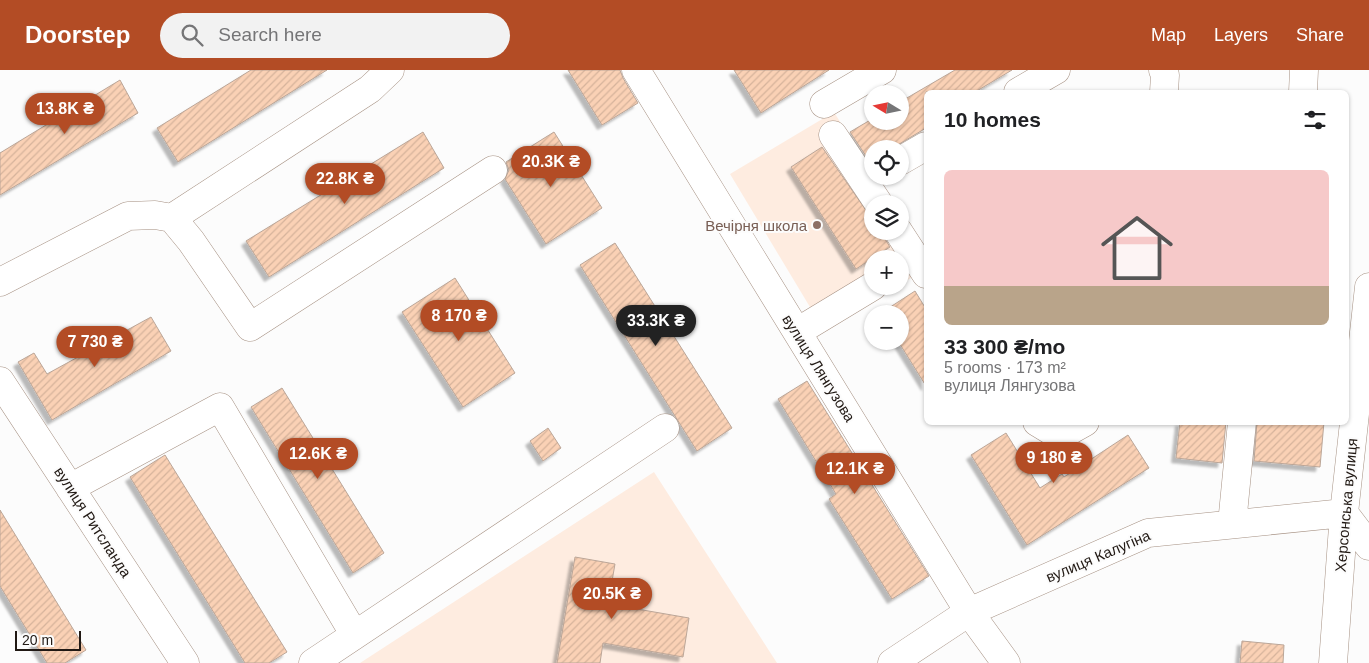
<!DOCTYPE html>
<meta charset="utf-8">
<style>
:root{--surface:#fff;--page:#f2f2f2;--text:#202124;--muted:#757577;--accent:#b34c25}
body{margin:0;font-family:Arial,sans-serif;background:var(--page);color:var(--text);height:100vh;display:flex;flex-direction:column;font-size:19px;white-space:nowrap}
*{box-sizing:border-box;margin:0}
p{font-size:16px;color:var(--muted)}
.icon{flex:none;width:28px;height:28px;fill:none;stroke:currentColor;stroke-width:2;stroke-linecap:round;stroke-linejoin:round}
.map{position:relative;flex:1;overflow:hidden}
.drawer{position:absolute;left:924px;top:20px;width:425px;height:335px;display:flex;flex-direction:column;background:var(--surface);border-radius:8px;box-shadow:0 1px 4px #0004}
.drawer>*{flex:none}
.needle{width:32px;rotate:280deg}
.fabs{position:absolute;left:864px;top:15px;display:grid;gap:10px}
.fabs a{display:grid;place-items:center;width:45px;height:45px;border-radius:50%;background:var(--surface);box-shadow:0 1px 4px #0004;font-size:25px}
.scale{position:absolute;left:15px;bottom:12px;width:66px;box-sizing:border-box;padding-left:5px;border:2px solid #211914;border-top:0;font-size:14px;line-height:18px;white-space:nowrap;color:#211914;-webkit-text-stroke:4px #fcfcfc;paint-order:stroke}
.price{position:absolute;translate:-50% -42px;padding:0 11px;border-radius:18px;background:var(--accent);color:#fff;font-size:16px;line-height:32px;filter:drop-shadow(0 1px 2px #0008)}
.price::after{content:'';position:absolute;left:50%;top:30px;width:15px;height:11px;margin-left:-8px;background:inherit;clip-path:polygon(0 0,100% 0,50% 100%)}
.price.current{background:#222;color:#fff}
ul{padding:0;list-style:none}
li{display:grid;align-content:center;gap:10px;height:265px;padding:0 20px}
li span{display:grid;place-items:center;height:155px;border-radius:8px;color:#555}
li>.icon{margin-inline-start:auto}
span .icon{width:90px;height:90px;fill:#fffc;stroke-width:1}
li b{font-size:21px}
h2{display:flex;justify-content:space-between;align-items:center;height:60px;padding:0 20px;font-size:21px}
header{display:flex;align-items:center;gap:30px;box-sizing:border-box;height:70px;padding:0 25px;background:var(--accent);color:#fff}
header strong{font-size:24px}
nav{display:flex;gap:28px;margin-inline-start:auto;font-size:18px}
.search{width:350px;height:45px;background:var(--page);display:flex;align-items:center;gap:12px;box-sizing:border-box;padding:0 18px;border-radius:28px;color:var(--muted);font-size:19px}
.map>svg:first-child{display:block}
.built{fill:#feece0}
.building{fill:url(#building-hatch);stroke:#bba698;filter:url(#shadow)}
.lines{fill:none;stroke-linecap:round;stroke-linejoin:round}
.minor-casing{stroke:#a69183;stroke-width:29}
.minor{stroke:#fff;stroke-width:28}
.education-dot{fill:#8d6e63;stroke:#fcfcfc;stroke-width:2}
.labels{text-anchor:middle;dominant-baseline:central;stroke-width:4;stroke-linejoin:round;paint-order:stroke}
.education-label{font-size:15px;fill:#785e54;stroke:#fcfcfc;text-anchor:end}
.street-label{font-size:15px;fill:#211914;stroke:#fcfcfc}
</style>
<header>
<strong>Doorstep</strong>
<div class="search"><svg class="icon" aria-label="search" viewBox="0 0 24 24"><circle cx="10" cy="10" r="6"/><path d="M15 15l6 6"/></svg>Search here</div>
<nav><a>Map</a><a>Layers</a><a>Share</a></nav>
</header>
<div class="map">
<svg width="1369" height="593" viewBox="0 0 1369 593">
<defs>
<pattern id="building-hatch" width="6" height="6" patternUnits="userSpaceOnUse" patternTransform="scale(1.25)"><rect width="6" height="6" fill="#fad1b5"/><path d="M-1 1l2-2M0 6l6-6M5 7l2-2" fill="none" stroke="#d6b39b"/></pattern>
<filter id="shadow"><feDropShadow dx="-4.5" dy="4.5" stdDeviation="1" flood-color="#0004"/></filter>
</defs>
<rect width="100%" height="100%" fill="#fcfcfc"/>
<path class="built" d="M834 42 872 104V161H900L926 198 900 215V189H872V216H898L825 262 730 104Z
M654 402 777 593H360Z"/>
<path class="building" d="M251 0H327L178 92 157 58Z
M568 0H620L623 8 638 33 602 55Z
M734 0H829L761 43Z
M955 0H1012L975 22H926V58L891 79H872V90L870 92 850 62 872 49V51H900V32Z
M120 10 138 43 0 125V83Z
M423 62 444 98 269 207 246 171Z
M554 62 602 138 546 174 505 109 509 100 506 92Z
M822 77 872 149V161H880L890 177 856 199 791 97Z
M615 173 732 358 697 381 580 195Z
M455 208 515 303 463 337 402 242Z
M915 221 926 239V316L898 271H900V244L881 243Z
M151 247 171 281 52 350 18 292 34 283 47 304Z
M807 311 929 506 892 529 829 429 836 424 778 329Z
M282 318 384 483 353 503 251 337Z
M1180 352H1226L1222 393 1176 388Z
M1257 352H1324L1320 397 1254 391Z
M548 358 561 378 543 391 530 371Z
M1006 363 1040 418 1062 404 1064 407 1128 365 1149 398 1027 475 971 385Z
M165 385 287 582 269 593H245L130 407Z
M0 440 86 580 65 593H47L0 516Z
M575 487 615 494 608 534 689 548 683 587 603 573 600 593H557Z
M1242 571 1284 575 1283 593H1240Z"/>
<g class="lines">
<defs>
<path id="minor" d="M636 0 969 542 1006 593
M1163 0 1165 5 1164 22
M1018 22 1056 0
M1303 22 1304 0
M824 34 882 0
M833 65 879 134
M900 91 926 76
M172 148 370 19 390 0
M898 161 926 204
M0 212 128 146 155 145 172 148 191 171 250 257 493 100
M797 262 873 216
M0 311 185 593
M1037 352 1060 366 1085 352
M70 418 220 337 354 564
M1232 454 1242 352
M313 593 665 358
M892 593 969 542 1148 463 1344 443 1369 476
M1333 593 1344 443 1369 217"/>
</defs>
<use href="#minor" class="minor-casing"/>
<use href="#minor" class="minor"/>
</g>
<circle class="education-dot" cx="817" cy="155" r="5"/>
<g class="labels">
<g class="education-label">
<text x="807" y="155">Вечірня школа</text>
</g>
<g class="street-label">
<text transform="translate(819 298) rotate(58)">вулиця Лянгузова</text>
<text transform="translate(1346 435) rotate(-85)">Херсонська вулиця</text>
<text transform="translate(93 452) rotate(57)">вулиця Ритсланда</text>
<text transform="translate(1098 486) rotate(-23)">вулиця Калугіна</text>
</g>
</g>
</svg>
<div class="fabs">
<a><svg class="needle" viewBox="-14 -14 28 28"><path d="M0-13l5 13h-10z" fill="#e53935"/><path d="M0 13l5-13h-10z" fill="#757577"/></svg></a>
<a><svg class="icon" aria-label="locate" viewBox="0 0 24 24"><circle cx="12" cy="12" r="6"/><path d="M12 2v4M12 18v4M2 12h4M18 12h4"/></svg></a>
<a><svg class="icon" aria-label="layers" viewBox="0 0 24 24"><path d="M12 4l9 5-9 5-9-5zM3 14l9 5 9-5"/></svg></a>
<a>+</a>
<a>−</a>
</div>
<div class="scale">20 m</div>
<b class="price" style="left:65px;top:65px">13.8K ₴</b>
<b class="price" style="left:551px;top:118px">20.3K ₴</b>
<b class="price" style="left:345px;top:135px">22.8K ₴</b>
<b class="price" style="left:459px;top:272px">8 170 ₴</b>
<b class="price current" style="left:656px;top:277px">33.3K ₴</b>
<b class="price" style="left:95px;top:298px">7 730 ₴</b>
<b class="price" style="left:318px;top:410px">12.6K ₴</b>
<b class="price" style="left:1054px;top:414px">9 180 ₴</b>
<b class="price" style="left:855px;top:425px">12.1K ₴</b>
<b class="price" style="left:612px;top:550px">20.5K ₴</b>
<section class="drawer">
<h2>10 homes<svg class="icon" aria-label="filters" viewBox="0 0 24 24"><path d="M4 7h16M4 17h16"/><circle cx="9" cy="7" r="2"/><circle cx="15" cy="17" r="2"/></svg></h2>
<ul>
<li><span style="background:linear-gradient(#f6c9c9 75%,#b9a48a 0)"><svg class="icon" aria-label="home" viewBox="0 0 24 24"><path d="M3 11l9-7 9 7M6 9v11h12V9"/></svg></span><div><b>33 300 ₴/mo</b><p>5 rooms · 173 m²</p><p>вулиця Лянгузова</p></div></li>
</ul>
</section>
</div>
